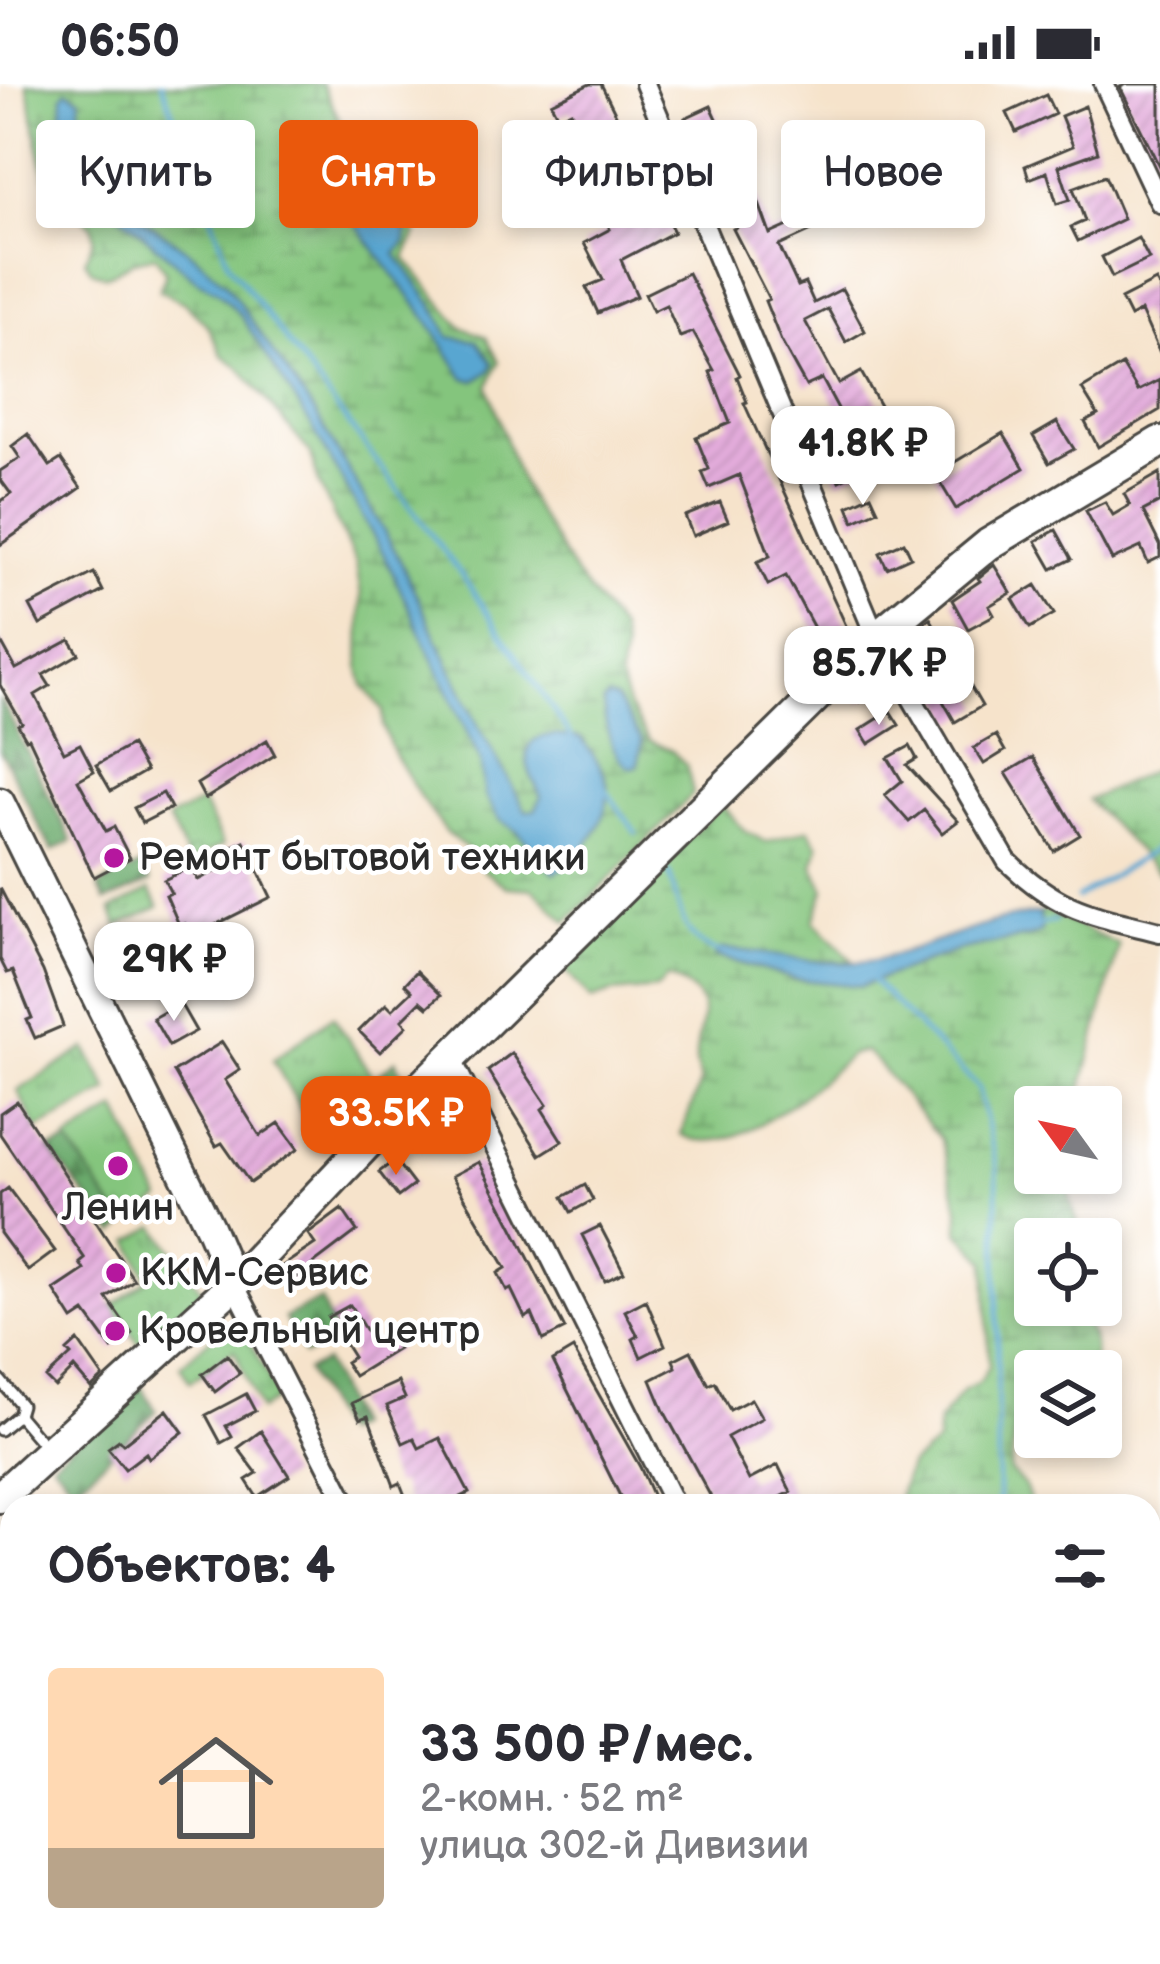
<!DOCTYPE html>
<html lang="ru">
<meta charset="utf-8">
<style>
:root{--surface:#fff;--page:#f2f2f3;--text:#2b2b33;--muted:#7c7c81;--accent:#ea580c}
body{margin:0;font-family:"Balsamiq Sans",sans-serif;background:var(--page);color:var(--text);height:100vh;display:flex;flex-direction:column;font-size:45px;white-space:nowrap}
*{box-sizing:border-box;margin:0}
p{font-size:39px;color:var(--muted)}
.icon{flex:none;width:66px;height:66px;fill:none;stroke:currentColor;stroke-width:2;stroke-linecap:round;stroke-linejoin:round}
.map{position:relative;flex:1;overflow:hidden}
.panel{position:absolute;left:0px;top:1410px;width:1161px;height:471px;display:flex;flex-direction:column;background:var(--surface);border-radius:36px 36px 0 0;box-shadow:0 6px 18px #0003}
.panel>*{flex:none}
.hud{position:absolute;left:36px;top:36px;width:1089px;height:108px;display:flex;gap:24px}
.needle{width:78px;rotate:303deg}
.buttons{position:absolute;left:1014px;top:1002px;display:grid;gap:24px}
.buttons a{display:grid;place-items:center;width:108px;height:108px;border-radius:12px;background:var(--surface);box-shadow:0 6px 18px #0003;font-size:60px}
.price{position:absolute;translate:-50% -102px;padding:0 27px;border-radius:24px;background:#fff;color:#222;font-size:39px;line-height:78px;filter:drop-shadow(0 3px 6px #0008)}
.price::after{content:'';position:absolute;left:50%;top:72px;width:36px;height:27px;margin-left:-18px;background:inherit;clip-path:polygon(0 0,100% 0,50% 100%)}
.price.selected{background:var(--accent);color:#fff}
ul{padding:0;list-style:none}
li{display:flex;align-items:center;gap:36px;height:300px;padding:0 48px}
li span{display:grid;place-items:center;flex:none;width:336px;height:240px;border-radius:12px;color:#555}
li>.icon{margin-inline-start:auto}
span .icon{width:144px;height:144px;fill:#fffc;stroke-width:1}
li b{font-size:51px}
h2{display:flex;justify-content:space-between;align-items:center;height:144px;padding:0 48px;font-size:51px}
.pill{padding:0 42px;border-radius:12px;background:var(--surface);box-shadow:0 6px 18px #0003;font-size:42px;line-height:108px}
.pill.selected{background:var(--accent);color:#fff}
.status{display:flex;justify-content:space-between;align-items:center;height:84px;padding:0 60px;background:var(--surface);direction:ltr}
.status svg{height:33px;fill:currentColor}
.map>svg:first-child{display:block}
.grass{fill:url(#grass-tufts);stroke:#587854;stroke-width:3}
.forest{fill:url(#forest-firs);stroke:#4b6a4c;stroke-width:3}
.wetland{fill:url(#wetland-marsh);stroke:#587854;stroke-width:3}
.park{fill:url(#park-crowns);stroke:#587854;stroke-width:3}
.water{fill:#58a6d1;stroke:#42687e;stroke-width:3}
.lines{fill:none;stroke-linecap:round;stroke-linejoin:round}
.stream{stroke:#58a6d1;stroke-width:4.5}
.building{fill:url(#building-hatch)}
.lane-casing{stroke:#494743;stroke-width:15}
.street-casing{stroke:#494743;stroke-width:24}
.secondary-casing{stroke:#494743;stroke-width:33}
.primary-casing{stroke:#494743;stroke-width:36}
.lane{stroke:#fff;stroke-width:9}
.street{stroke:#fff;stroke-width:18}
.secondary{stroke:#fff;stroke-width:27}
.primary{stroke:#fff;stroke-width:30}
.poi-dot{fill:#b5179e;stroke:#fff;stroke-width:4.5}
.labels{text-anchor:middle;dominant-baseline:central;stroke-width:9;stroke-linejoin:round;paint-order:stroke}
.poi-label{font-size:39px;fill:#2b2b2b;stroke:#fff;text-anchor:start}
</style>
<div class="status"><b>06:50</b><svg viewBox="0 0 49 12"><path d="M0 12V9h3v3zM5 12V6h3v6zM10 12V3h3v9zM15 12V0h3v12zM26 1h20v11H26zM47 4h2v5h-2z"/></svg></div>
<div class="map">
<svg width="1160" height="1880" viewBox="0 0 1160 1880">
<defs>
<pattern id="grass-tufts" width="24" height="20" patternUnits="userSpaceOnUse" patternTransform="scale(3)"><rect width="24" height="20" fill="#84c57d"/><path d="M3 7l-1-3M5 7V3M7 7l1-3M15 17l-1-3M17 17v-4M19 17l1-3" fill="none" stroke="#6ca067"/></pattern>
<pattern id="forest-firs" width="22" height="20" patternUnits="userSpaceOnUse" patternTransform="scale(3)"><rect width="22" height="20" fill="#6baa6c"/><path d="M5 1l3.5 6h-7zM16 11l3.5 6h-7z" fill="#588b59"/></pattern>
<pattern id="wetland-marsh" width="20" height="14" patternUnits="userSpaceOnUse" patternTransform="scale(3)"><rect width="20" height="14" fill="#84c57d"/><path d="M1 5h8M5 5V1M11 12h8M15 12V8" fill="none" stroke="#6ca067"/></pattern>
<pattern id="park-crowns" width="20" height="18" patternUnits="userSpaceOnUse" patternTransform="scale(3)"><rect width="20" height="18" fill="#84c57d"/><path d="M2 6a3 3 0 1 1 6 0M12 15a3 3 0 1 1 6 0" fill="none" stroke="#6ca067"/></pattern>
<pattern id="building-hatch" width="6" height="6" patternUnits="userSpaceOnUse" patternTransform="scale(3)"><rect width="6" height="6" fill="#e3acdb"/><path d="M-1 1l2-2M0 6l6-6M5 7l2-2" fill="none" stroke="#c394bc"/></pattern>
</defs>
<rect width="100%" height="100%" fill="#fff"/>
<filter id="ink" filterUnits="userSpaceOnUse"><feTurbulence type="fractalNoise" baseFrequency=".00833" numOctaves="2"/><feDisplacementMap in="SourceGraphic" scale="24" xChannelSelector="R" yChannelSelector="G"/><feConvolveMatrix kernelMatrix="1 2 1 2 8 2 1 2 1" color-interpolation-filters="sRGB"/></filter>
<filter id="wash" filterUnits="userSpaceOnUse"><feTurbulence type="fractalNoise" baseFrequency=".004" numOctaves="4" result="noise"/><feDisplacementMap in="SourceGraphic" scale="48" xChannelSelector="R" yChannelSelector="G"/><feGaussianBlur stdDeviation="2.7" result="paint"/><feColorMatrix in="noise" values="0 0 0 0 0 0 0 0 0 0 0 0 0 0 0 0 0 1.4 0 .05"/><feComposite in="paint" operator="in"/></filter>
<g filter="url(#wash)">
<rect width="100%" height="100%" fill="#f6e3cb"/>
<path class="grass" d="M150 806 159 823 118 842 111 826Z
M169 845 178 862 137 882 130 865Z
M333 932 374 995 364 1003 372 1012 321 1061 273 976Z
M86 964 109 1007 37 1046 18 1007Z
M117 1025 161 1116 125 1141 67 1057Z
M156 1142 203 1208 142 1264 112 1222 147 1196 131 1157Z
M223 1243 243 1245 279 1313 260 1326 234 1266 190 1298 180 1282Z"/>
<path class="forest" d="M0 614 72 757 52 767 0 666Z
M141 781 151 798 106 817 98 803Z
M396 976 407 1002 386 1026 364 1003Z
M69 1059 125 1141 116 1150 49 1065Z
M321 1216 337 1257 304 1271 284 1234Z
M325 1278 354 1342 341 1350 306 1287Z
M141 1301 156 1327 75 1404 52 1378Z"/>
<path class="wetland" d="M27 0H322L344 45C335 76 337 97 360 121 390 128 397 119 416 150L405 174 461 243 486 253 499 278 488 302 515 384 531 418 575 490 619 545 624 566 619 593 628 622 648 656 672 667 687 682 693 710 567 838 533 805 507 803 484 787 475 771 447 749 422 716 394 670 383 643V626L364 602 360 585 361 512 356 479 319 400 311 370 239 283 222 271 208 242 186 220 159 206 166 189 155 172 134 177 106 192 92 187 85 176 94 155 92 141C78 129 59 117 49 103 43 95 31 18 27 0Z
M1160 683V790L1088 716Z
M722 721 745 747 766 758 809 745 819 762 813 781 825 805 814 837 853 877 808 879 722 865 716 873 795 895 861 902 956 867 1032 852 1041 848 1040 829 1046 827 1119 861 1077 1023H1035V1089H1069L1070 1116 1083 1155H1035V1221H1070C1087 1239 1105 1263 1087 1287H1035V1310L1018 1312 1010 1387 1025 1402 1032 1422H895L909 1382 937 1359 939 1337 963 1307 980 1298 989 1282 986 1177 959 1148V1124L941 1055 875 976 865 967 851 970C815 1003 731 1080 681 1050L701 997C680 951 735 921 668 893L657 905 611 909 591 916 561 881Z
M1149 1704 1160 1707V1880H915L909 1869H1149Z"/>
<path class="park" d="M202 718 223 761 189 778 168 735Z"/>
<path class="water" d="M67 6 80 14 79 77 128 125 193 170 226 200 317 332 397 470 478 641 526 727 535 726 541 714C538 704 532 696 529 686 517 646 555 649 581 654 589 666 602 681 606 695 617 727 582 777 554 789L517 747 500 736 485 712 480 676 386 475 313 344 241 232 217 207 195 195 110 122 59 83 63 11Z
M354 129C376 133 391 128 407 148L406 157 396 170 437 227 449 253 477 257 493 279 490 287 475 297 464 294 427 235 352 136Z
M608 613 616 615 642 657 638 682 630 684C610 670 605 641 603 618Z
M1040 829 1041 848 1032 852 956 867 861 902 795 895 715 872 722 865C775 867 825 887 879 875 933 863 983 835 1040 829Z"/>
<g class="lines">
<path class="stream" d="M162 0 229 180 461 490 572 654
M605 704 636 749
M669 788C680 824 681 861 724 869
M1077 814 1160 762
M1038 841 1055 837
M873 897 978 1003 997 1083 998 1422
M1126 1869 1135 1880"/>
</g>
<g id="blocks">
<path class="building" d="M590 0H601L634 67 638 65 655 102 651 104 674 148 621 176 637 212 598 229 586 203 603 196 584 159 610 145 593 109 613 99 601 68 580 77 569 54 580 49 571 27 558 33 551 19Z
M1127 0H1160V84L1120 3Z
M1046 11 1055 30 1016 48 1007 29Z
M711 22 729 60 734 58 744 78 770 150 811 132 816 145 779 162 798 202 805 199 814 219 842 205 865 247 846 258 828 225 805 237 839 300 861 288 889 338 869 349 882 376 839 397 832 382 861 367 822 295 806 302 781 257 765 217 769 215 733 145 737 143 723 111 737 105 726 82 711 89 685 34Z
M1085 22 1098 68 1059 82 1070 116 1057 120 1047 88 1029 95 1025 82 1073 62 1061 32Z
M1105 92 1123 135 1078 157 1071 143 1085 137 1073 104Z
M1138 154 1149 175 1112 193 1102 173Z
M688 189 740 291 737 293 747 318 744 319 848 546 822 559 786 492 768 501 757 478 770 472 739 391 709 404 702 388 709 385 696 353 730 339 710 288 714 286 693 248 680 253 666 221 653 227 645 210Z
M1156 197 1160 204V270L1141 227 1130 233 1121 215Z
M1122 281 1138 307 1160 296V326L1098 363 1085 338 1098 331 1082 305Z
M1057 338 1074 365 1049 379 1033 352Z
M1003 349 1024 384 956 425 935 390Z
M28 350 50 382 61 375 81 404 0 461V418L11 410 0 395V387L20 374 12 362Z
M1160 389V418L1143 427 1160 461V473L1148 479 1141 463 1112 476 1086 427 1105 418 1113 431 1130 421 1124 410Z
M871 411 878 426 854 437 848 422Z
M720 418 728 437 693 452 685 432Z
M1056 446 1072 475 1052 485 1036 457Z
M904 458 911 473 887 484 880 469Z
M994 481 1011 509 989 522 994 531 968 545 952 516 980 497 978 494Z
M94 489 103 507 40 541 30 522Z
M1036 501 1054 530 1030 544 1013 515Z
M930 534 944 557 950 553 958 568 953 572 982 622 955 638 932 598 948 588 939 572 932 576 920 557 915 560 909 551Z
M0 556 16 585 70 556 79 570 43 591 50 602 35 611 64 668 80 660 94 687 78 696 106 747 114 743 130 774 94 793 29 654 26 655 18 641 22 639 0 601Z
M873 591 881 606 860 618 852 604Z
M890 627 899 641 869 660 860 646Z
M996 651 1005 667 984 680 974 664Z
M267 656 275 671 205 715 197 700Z
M131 661 146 687 111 707 96 681Z
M910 662 917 675 907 681 958 737 942 749 924 726 909 738 885 711 902 697 888 674Z
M1033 673 1080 751 1054 767 1006 689Z
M163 709 171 724 142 739 134 724Z
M244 757 271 813 191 853 185 840 180 843 166 811 171 809 164 796 191 783 198 796 235 777 228 764Z
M0 804 43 887 63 942 35 954 27 936 32 934 13 887 7 889 0 875Z
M417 887 441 911 428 923 421 917 402 936 407 942 380 968 359 947 386 920 392 926 412 907 405 900Z
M180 919 196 947 169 962 153 934Z
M222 958 240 986 225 996 260 1052 279 1039 298 1065 250 1099 222 1059 216 1062 174 988Z
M512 969 547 1021 542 1025 562 1057 540 1071 488 987Z
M17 1017 134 1196 107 1214 132 1250 112 1265 85 1228 73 1236 54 1206 84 1186 80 1179 85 1175 0 1050V1029Z
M447 1025 458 1045 432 1059 422 1039Z
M395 1076 414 1101 398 1113 379 1088Z
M479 1078 565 1245 543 1256 532 1230 525 1234 511 1205 507 1207 498 1189 506 1184 452 1092Z
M585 1101 593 1116 571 1128 563 1113Z
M8 1104 55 1167 28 1187 0 1149V1110Z
M342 1125 357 1147 287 1200 278 1185 315 1160 308 1150Z
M600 1142 624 1188 605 1197 582 1151Z
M646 1216 665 1261 641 1273 633 1255 638 1252 625 1227Z
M350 1221 374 1260 389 1251 398 1265 354 1292 345 1278 353 1273 328 1233Z
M78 1257 103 1293 91 1304 74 1284 55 1303 46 1294 71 1271 67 1267Z
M573 1265 640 1383 657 1422H625L553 1277Z
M691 1267 709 1301 715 1298 730 1326 751 1315 762 1334 727 1353 749 1396 778 1381 791 1408 762 1422H691L711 1413 664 1327 651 1296 676 1283 673 1276Z
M227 1271 240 1289 215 1308 202 1290Z
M398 1298 405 1314 387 1322 403 1359 414 1354 419 1364 440 1354 469 1409 442 1422H409L400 1399 394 1402 368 1332 360 1335 352 1319Z
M246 1310 255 1327 226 1342 232 1353 221 1359 206 1331Z
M167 1326 183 1348 149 1374 146 1369 125 1385 108 1364 119 1356 123 1360Z
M261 1347 289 1392 257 1413 246 1396 257 1389 238 1364Z
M0 1658 12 1679V1742L0 1721Z"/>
</g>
</g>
<g filter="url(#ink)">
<use href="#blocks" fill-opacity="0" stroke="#494743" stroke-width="3"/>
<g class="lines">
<defs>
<path id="lane" d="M0 1296 21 1321 18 1331
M0 1346 18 1331 46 1364"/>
<path id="street" d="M645 0 876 553 1007 777C1060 828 1092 831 1160 848
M1104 0 1160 119
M451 974 675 1422
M234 1200 348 1422
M0 1799 12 1821
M39 1869 45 1880
M579 1869 584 1880
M899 1869 905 1880
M455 1880 467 1869"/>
<path id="secondary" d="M0 718 210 1144 234 1200"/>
<path id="primary" d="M0 1413 234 1200 413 1011 876 553 989 460 1160 358"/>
</defs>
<use href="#lane" class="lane-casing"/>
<use href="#street" class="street-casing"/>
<use href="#secondary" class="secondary-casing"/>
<use href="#primary" class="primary-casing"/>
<use href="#lane" class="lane"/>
<use href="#street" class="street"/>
<use href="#secondary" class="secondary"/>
<use href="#primary" class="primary"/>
</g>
</g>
<g class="poi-dot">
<circle cx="114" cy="774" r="12"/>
<circle cx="118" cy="1082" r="12"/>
<circle cx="116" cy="1189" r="12"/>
<circle cx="115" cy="1247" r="12"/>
</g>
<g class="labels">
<g class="poi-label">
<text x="138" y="774">Ремонт бытовой техники</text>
<text x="118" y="1124" text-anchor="middle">Ленин</text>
<text x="140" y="1189">ККМ-Сервис</text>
<text x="139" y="1247">Кровельный центр</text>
</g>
</g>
</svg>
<div class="buttons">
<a><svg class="needle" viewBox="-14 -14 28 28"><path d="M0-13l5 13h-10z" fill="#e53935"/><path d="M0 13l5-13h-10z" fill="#7c7c81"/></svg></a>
<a><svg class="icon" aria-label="locate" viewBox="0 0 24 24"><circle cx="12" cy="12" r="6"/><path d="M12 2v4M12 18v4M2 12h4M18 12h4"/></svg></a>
<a><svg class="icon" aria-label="layers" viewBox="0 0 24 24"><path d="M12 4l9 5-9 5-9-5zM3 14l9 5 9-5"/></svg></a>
</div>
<b class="price" style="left:863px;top:424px">41.8K ₽</b>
<b class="price" style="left:879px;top:644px">85.7K ₽</b>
<b class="price" style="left:174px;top:940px">29K ₽</b>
<b class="price selected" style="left:396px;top:1094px">33.5K ₽</b>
<div class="hud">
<a class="pill">Купить</a>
<a class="pill selected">Снять</a>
<a class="pill">Фильтры</a>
<a class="pill">Новое</a>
</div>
<section class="panel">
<h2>Объектов: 4<svg class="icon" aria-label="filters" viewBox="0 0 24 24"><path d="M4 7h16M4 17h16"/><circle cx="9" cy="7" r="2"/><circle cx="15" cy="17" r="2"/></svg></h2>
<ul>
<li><span style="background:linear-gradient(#ffd9b3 75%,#b9a48a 0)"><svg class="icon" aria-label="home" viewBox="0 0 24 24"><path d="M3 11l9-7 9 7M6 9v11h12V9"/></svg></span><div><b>33 500 ₽/мес.</b><p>2-комн. · 52 m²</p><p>улица 302-й Дивизии</p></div></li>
</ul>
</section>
</div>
